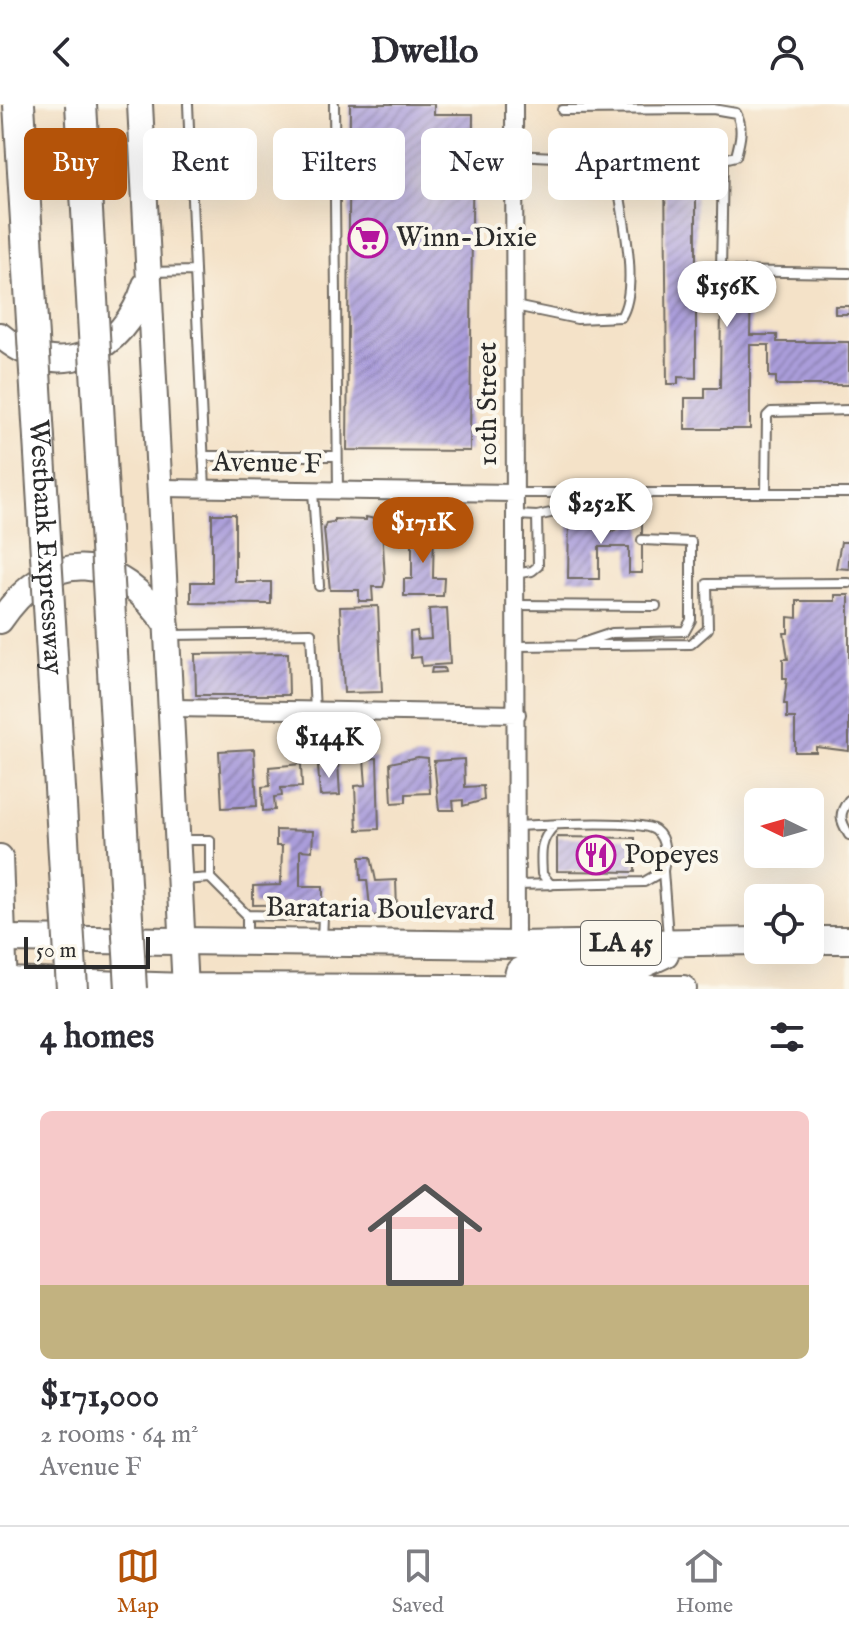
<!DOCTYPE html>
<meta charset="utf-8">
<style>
:root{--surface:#fff;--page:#f7f7f7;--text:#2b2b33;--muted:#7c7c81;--line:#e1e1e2;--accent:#b45309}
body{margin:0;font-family:"IM FELL English",serif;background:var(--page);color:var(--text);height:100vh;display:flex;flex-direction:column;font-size:30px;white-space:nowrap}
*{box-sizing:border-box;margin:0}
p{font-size:26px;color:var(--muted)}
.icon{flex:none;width:44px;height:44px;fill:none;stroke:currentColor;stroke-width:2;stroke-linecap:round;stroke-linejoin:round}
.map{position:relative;height:885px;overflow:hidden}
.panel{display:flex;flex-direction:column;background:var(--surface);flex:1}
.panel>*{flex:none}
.hud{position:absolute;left:24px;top:24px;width:802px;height:72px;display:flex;gap:16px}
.needle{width:52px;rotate:275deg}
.tools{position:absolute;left:744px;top:684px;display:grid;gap:16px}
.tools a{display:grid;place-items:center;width:80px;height:80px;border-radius:12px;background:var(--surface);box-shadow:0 8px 32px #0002;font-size:40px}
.scale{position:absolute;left:24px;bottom:20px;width:126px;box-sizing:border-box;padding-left:8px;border:4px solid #2b2b2b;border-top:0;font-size:22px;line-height:28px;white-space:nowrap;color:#2b2b2b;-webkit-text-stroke:6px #fbf7ec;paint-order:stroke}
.price{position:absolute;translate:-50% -68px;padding:0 18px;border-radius:28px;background:#fff;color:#222;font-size:26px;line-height:52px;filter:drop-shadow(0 2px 4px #0008)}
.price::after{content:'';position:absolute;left:50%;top:48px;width:24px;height:18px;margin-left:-12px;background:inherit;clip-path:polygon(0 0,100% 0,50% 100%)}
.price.on{background:var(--accent);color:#fff}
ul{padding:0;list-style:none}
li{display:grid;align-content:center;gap:16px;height:424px;padding:0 40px}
li span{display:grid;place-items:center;height:248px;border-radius:12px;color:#555}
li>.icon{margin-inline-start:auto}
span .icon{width:144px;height:144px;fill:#fffc;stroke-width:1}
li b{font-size:34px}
h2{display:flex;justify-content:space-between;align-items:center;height:96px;padding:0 40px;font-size:34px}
.tag{padding:0 28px;border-radius:12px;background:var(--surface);box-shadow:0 8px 32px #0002;font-size:28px;line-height:72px}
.tag.on{background:var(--accent);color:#fff}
header{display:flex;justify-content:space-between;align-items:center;height:104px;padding:0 40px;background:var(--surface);font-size:36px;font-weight:700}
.dock{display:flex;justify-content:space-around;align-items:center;height:112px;border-top:2px solid var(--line);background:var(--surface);font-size:22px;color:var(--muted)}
.dock a{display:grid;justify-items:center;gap:4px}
.dock .on{color:var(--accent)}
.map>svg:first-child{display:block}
.building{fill:url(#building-hatch)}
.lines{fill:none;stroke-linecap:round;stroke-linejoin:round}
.service-casing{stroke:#716b62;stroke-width:12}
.minor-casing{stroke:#716b62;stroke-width:20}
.secondary-casing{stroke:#716b62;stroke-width:28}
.primary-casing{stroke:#716b62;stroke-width:30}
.service{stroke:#fff;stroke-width:8}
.minor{stroke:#fff;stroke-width:16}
.secondary{stroke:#fff;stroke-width:24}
.primary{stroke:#fff;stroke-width:26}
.motorway-bridge-casing{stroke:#716b62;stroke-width:34;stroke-linecap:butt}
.motorway-bridge{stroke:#fff;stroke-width:30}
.labels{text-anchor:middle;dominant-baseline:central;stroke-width:8;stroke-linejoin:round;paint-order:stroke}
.shield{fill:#fbf7ec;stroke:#696865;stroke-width:2}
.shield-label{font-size:26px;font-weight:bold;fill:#2b2b2b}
.poi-label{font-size:28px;fill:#2b2b2b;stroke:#fbf7ec;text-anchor:start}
.street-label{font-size:28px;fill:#2b2b2b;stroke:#fbf7ec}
</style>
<header><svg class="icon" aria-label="back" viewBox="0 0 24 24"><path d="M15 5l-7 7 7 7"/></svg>Dwello<svg class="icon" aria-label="person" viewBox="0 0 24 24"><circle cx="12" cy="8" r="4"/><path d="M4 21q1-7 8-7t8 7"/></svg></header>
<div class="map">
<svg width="849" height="885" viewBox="0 0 849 885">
<defs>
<pattern id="building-hatch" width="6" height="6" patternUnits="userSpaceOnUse" patternTransform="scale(2)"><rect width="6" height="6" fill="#aa9dda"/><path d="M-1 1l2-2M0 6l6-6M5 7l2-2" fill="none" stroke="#8b80b1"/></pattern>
</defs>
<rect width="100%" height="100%" fill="#fbf7ec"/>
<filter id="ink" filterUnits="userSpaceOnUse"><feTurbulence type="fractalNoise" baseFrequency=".0125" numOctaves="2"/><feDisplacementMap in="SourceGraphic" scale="16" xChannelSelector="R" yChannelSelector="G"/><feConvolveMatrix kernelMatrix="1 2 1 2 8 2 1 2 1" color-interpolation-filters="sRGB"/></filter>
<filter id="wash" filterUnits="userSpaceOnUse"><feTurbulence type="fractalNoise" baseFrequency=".006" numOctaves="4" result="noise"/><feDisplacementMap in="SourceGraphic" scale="32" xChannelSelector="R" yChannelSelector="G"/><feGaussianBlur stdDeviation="1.8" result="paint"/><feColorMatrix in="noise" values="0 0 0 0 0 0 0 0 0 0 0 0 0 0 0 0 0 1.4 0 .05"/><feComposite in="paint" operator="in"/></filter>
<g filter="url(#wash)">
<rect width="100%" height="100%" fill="#f4e2c8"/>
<g id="blocks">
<path class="building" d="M350 0H434V10H473L470 347 347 346Z
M665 65H684L685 79 691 80V87H696V164L701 163 700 181H751L750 231H777V238H849V281H776V273H769V241H750V325H685V294H705V284H720L721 197H696V274L678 273V280H667Z
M835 202H849V210H835Z
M212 410H235V478H271V500L191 499V478H212Z
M366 413 379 416 382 423 385 476 383 483H372L373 497H359V486H330L324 425 326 419 334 418V415L366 416Z
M630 413H642V469H629V443H599V475H568L569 414H599V422H630Z
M412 421H434L433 474H444L443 492H404V475H412Z
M841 438H849V465L836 464Z
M835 491H849V647L816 643V648H795V614H787V600H784L787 574H783V555H788L784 529H788V513L797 514V497H835Z
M378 502 382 588 344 589 340 503Z
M447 504 450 560 422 562 421 553 411 554 410 528 417 527 418 536 431 535 429 505Z
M288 549 289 591H196L195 550Z
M432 564H444L445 568 431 569Z
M254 645 257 702 222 704 219 647Z
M418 653 428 654 430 689 406 690V698L392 699 390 659Z
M377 654 379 725 357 726 355 682 366 681 364 655Z
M464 655 465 683 483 682 484 696 463 702V696L453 697 454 706H439L434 657Z
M328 658H338L340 691 320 692 318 662 328 661Z
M301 660 302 683 281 684 282 692 274 693 275 706 263 707 262 683 270 682 269 663Z
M276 726 313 727 312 747 300 746V782H323V800L253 801V782L281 781 282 742H276Z
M557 733 635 734V768L557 767Z
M360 753H371L376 777 396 776 397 806H383V811L371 812 367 776H361Z"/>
</g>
</g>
<g filter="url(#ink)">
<use href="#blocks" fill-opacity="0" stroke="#716b62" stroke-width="2"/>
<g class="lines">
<defs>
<path id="service" d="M334 0 338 386
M515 51 615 56 728 54 736 52C740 37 744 23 736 9L713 5 562 6
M723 55 721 167 849 169
M195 167 205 385
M150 168 195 167 188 0
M515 202 577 215 621 213C642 179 618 98 615 56
M203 352H336
M313 387 319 482
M515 389H849
M766 389 767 312 771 308 849 306
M537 412 555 408 610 409 612 422
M515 470 532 467 538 462 537 412 516 411
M516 501 656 502
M170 531 311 529 315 607
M579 540 612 529 685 527 691 516V438L642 436
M516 542 691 540 708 525 707 480 849 479
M849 696C838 710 840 716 849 731
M181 736H210V774
M663 767 668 833
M183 776 210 774 247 811
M516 781 644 778 663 767C666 754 667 735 655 726 639 715 541 721 517 722
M551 781 542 770C541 750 539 737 554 722
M247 835V811L323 813 322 835"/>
<path id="minor" d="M514 0 516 841
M162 384 515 389
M173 604 517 610"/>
<path id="secondary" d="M140 0 185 885
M0 231C57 281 124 249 145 181
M0 517C52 441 118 449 167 522
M0 753 5 885"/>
<path id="primary" d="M4 835 516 841 758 837
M810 836H849
M5 877 185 883 683 885
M515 884 519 868 525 865 644 860 665 850 669 838"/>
</defs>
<use href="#service" class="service-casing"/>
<use href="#minor" class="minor-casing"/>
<use href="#secondary" class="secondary-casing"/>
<use href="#primary" class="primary-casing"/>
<use href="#service" class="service"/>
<use href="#minor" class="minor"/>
<use href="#secondary" class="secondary"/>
<use href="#primary" class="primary"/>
<defs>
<g id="motorway-bridge">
<path id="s1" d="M19 0 72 885"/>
<path d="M81 0 131 885"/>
</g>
</defs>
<use href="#motorway-bridge" class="motorway-bridge-casing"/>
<use href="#motorway-bridge" class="motorway-bridge"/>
</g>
</g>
<defs>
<symbol id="supermarket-ring" viewBox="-11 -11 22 22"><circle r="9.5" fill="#fbf7ec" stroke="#b5179e" stroke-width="1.5"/><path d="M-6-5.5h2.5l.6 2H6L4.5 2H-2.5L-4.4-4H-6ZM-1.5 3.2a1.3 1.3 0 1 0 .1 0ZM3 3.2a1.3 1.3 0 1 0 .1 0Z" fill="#b5179e"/></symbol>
<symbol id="restaurant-ring" viewBox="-11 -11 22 22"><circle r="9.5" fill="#fbf7ec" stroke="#b5179e" stroke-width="1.5"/><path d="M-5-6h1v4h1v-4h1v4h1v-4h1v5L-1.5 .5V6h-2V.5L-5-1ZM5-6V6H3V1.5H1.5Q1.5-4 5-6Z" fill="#b5179e"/></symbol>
</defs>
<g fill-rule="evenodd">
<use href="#supermarket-ring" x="346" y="112" width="44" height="44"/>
<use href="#restaurant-ring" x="574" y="729" width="44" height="44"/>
</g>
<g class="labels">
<rect class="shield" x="581" y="817" width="80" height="44" rx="6"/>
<g class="shield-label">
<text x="621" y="839">LA 45</text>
</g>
<g class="poi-label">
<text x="396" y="134">Winn-Dixie</text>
<text x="624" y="751">Popeyes</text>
</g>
<g class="street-label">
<text transform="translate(488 300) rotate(-90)">10th Street</text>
<text transform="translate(267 360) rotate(1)">Avenue F</text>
<text stroke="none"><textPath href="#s1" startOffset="444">Westbank Expressway</textPath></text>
<text transform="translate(380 806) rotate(1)">Barataria Boulevard</text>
</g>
</g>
</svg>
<div class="tools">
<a><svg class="needle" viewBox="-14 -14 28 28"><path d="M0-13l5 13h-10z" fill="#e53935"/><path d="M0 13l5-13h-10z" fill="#7c7c81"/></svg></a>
<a><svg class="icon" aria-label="locate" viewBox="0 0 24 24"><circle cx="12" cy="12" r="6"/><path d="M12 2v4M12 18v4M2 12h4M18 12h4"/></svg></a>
</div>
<div class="scale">50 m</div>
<b class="price" style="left:727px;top:225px">$156K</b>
<b class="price" style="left:601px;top:442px">$252K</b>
<b class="price on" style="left:423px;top:461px">$171K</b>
<b class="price" style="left:329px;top:676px">$144K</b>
<div class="hud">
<a class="tag on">Buy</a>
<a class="tag">Rent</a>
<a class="tag">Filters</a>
<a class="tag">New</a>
<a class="tag">Apartment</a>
</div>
</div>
<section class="panel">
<h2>4 homes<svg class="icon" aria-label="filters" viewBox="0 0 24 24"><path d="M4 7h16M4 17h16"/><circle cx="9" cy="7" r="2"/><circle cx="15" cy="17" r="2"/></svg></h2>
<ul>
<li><span style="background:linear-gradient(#f6c9c9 70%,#c2b280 0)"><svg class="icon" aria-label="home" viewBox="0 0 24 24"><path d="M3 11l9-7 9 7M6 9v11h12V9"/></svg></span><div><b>$171,000</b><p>2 rooms · 64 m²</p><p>Avenue F</p></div></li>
</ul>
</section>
<nav class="dock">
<a class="on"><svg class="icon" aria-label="map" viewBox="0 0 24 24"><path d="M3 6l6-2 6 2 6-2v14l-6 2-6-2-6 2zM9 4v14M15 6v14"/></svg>Map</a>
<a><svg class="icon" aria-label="saved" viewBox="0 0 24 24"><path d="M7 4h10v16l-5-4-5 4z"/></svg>Saved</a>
<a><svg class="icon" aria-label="home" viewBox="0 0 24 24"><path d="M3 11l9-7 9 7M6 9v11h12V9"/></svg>Home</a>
</nav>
